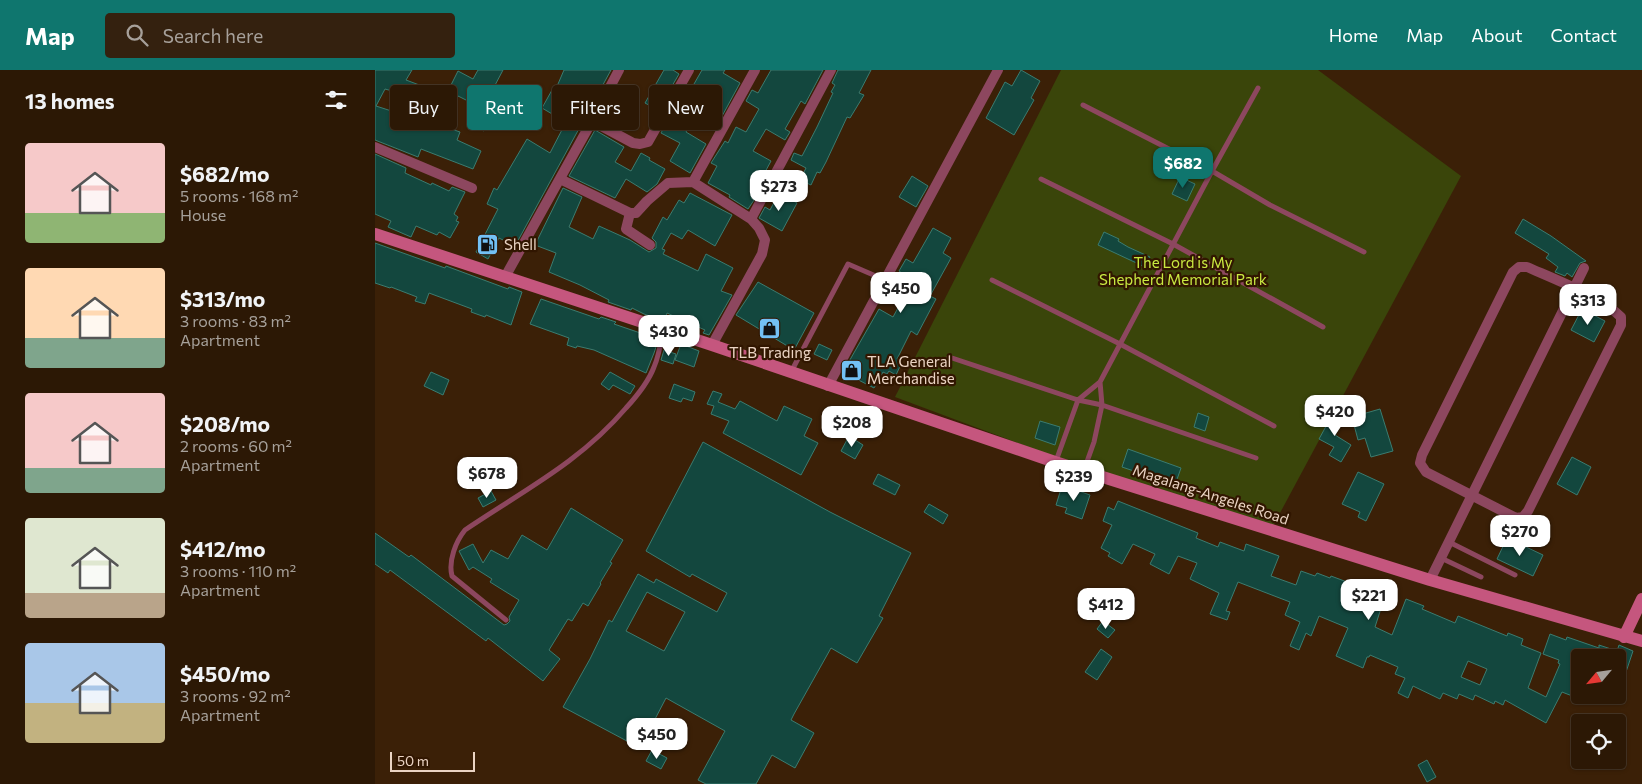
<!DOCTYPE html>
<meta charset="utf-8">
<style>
:root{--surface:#2c1805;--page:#34210f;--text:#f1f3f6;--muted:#a6a09a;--line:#483727;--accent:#0f766e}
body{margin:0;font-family:Commissioner,sans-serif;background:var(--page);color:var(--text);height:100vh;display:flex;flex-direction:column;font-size:19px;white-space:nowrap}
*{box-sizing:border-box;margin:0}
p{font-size:16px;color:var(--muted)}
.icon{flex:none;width:28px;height:28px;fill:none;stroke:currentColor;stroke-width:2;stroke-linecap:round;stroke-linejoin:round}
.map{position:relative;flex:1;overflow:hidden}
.panel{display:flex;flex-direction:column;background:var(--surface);width:375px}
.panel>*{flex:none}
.hud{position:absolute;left:15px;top:15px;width:475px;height:45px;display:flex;gap:10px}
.needle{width:32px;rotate:241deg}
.fabs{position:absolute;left:1196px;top:579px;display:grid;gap:10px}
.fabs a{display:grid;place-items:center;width:55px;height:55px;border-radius:5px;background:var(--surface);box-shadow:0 1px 4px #0004,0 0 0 1px var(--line);font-size:25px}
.scale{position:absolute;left:15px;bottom:12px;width:85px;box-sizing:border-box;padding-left:5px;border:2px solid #ebd4c3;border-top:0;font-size:14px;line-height:18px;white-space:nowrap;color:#ebd4c3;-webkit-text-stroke:4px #311600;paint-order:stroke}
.price{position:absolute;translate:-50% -42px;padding:0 11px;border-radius:10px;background:#fff;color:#222;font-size:16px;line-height:32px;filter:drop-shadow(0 1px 2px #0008)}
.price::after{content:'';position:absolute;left:50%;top:30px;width:15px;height:11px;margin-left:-8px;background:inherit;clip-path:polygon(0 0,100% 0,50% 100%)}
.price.current{background:var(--accent);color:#fff}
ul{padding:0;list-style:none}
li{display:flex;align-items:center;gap:15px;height:125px;padding:0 25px}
li span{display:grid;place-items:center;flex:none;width:140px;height:100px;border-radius:5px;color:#555}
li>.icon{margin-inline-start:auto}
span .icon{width:60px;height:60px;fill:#fffc;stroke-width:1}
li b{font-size:21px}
h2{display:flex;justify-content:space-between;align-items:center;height:60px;padding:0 25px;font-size:21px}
.pill{padding:0 18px;border-radius:5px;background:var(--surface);box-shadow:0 1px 4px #0004,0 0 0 1px var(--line);font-size:18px;line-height:45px}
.pill.current{background:var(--accent);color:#fff}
header{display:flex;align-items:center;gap:30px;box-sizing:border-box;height:70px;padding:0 25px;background:var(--accent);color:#fff}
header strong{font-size:24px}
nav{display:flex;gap:28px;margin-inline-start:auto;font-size:18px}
.search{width:350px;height:45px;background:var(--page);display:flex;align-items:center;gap:12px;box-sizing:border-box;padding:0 18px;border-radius:5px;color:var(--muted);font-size:19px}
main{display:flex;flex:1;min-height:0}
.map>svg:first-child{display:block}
.green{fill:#3a450a}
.building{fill:#13473e;stroke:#3b7c70;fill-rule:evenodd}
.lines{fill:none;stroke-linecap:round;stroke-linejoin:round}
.lane{stroke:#8d475f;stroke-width:5}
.street{stroke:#8d475f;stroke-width:10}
.secondary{stroke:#c5567e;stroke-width:12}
.labels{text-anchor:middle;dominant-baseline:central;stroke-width:4.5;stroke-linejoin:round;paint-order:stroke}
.poi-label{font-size:15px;fill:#ebd4c3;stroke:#311600;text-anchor:start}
.park-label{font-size:15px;fill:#c9e941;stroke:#311600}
.street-label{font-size:15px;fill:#ebd4c3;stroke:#311600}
</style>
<header>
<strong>Map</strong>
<div class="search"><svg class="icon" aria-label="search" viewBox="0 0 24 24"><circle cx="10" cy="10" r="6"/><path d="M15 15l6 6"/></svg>Search here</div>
<nav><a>Home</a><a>Map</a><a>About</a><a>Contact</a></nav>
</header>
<main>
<section class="panel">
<h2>13 homes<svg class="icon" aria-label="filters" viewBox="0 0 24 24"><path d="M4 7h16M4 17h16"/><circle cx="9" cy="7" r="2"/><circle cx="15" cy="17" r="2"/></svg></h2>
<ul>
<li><span style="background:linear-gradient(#f6c9c9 70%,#8fb573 0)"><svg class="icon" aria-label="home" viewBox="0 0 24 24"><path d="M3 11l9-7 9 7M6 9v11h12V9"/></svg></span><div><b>$682/mo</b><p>5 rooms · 168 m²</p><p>House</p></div></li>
<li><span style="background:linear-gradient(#ffd9b3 70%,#7fa58c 0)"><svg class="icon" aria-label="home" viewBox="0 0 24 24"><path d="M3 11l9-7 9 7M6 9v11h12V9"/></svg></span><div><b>$313/mo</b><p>3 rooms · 83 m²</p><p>Apartment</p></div></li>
<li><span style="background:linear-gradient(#f6c9c9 75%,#7fa58c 0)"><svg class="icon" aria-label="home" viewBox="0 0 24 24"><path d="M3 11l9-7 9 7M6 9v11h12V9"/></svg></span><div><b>$208/mo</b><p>2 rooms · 60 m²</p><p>Apartment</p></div></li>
<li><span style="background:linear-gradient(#dfe7d0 75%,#b9a48a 0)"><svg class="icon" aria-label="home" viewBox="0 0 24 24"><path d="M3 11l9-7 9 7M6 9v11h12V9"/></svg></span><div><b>$412/mo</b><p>3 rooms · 110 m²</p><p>Apartment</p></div></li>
<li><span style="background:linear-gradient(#a9c7e8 60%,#c2b280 0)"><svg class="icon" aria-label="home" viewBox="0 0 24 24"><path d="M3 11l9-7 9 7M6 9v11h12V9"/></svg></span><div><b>$450/mo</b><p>3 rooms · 92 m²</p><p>Apartment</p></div></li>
</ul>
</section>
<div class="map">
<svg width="1267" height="714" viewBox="0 0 1267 714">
<rect width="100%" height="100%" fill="#3b2007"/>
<path class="green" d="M686 0H943L1086 106 898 456 715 400 520 327Z"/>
<path class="building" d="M0 0H37L31 10 71 25 83 1 98 9 103 0H128L118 19 133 27 124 46 118 44 109 61 96 54 105 37 83 26 71 57 85 62 82 70 106 81 98 99 46 79 43 87 0 70ZM10 19 28 24V26L40 31 35 47 1 36Z
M189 0H236L140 176 124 168 113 189 101 182 123 139 112 134 119 118 122 120 152 69 175 83 190 54 188 53 189 51 167 38 177 20 180 21Z
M289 0H298L304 4 283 40 270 33Z
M327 0H350L348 3 365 13 346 48 330 39 334 31 315 21Z
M396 0H448L430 34 426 31 410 59 415 62 410 70 391 59 378 81 396 91 376 128 379 130 373 139 354 127 355 125 333 113 342 96 336 93 350 71 353 73 361 57 371 62 384 39 371 31 377 20 383 23Z
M463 0H496L484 23 489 25 475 48 472 47 451 92 445 103 442 102 436 115 425 110 431 98 416 90 419 83 427 86 442 57 458 23 456 22 460 15 457 13Z
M646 0 665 11 656 28 659 30 639 65 611 48 630 12 637 16Z
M241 20 263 31 255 46 233 35Z
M302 35 320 45 311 62 331 74 315 103 295 91 305 73 286 63Z
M220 60 249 77 240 92 256 101 266 83 275 88 274 90 290 99 282 114 272 122 251 109 240 128 194 106Z
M0 84 31 98 30 103 56 115 57 113 74 121 77 117 90 122 79 144 83 147 81 151 84 152 75 168 64 162 62 165 41 156 36 167 13 157 16 151 0 144Z
M537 106 553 116 541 137 524 127Z
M805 107 820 114 812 131 797 124Z
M188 118 207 127 194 157 218 169 224 156 255 170 274 182 281 178V172L277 168 288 147 292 150 304 130 309 133 315 123 357 145 340 176 313 160 307 169 296 163 287 179 290 180 288 184 323 201 331 184 358 198 346 221 357 225 334 265 328 263 330 260 292 243 289 251 269 244 257 238 256 240 233 232 234 230 205 215 174 202 181 183 160 175Z
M404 123 422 133 407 161 384 148 390 137 395 140Z
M1148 149 1176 166 1211 191 1205 193 1197 207 1192 203 1190 206 1180 202 1183 197 1171 188 1174 184 1140 163Z
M558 158 576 168 568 183 576 188 555 226 561 229 542 265 536 261 522 289 527 292 521 305 514 301 512 304 508 302 499 318 468 302 504 239 518 247 530 225 518 218 527 203 524 201 531 189 538 193Z
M729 162 744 169 743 171 753 177 775 187 770 197 723 175Z
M0 173 70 198 71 196 133 219 134 217 147 222 136 255 111 245 110 247 96 242 97 239 54 223 50 234 40 231 42 227 16 217 15 218 0 213Z
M383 212 439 243 419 280 361 245Z
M166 229 224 249 226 247 241 252 239 254 280 268 277 276 281 277 279 283 271 303 219 280 202 276 201 278 192 275 194 268 155 254Z
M1207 239 1230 251 1219 272 1196 260Z
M306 274 324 281 319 297 300 290Z
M444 274 457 280 452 290 439 284Z
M289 280 301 284 298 294 286 290Z
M56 302 74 310 68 325 49 316Z
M235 302 260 316 255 324 238 315 234 320 226 314Z
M299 314 320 322 317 331 308 328 306 332 294 328Z
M338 321 347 324 343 332 360 339 365 331 402 351 409 336 437 349 429 366 443 373 426 405 348 363 354 351 336 344 339 336 332 334Z
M1005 339 1018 381 996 387 990 368 983 370 977 347Z
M960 340 971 346 960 365 976 375 966 392 954 385 959 377 944 369Z
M823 343 834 347 830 361 819 357Z
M665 351 685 357 680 375 660 368Z
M474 366 488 375 480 389 466 381Z
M328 372 455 442 536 483 504 546 508 548 482 593 456 578 419 644 416 650 439 663 420 698 397 685 381 714H331L323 710 350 661 291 628 265 678 188 637 215 589 234 550 237 552 263 504 279 513 281 509 342 542 352 523 317 504 315 507 271 481ZM272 522 310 542 289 581 251 561Z
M753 379 806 398 800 415 747 397Z
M1197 387 1216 397 1202 425 1182 414Z
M983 402 1009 414 991 451 983 447 985 442 967 434Z
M503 404 525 415 520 425 498 414Z
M686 419 697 423 698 419 715 425 707 449 690 443 692 438 681 435Z
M116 421 121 430 108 437 103 428Z
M743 431 823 463 821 468 843 477 845 472 869 481 871 474 904 486 896 506 921 515 926 501 940 506 942 503 955 508 956 506 980 515 994 518 991 526 1008 532 1000 557 1017 565 1031 529 1049 536 1047 539 1080 553 1083 546 1132 566 1133 563 1148 569 1146 575 1166 583 1153 618 1171 627 1185 594 1183 593 1184 590 1168 584 1175 564 1191 570 1192 567 1224 578V575L1242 581 1244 575 1258 581 1251 602 1242 599V588H1205V629L1187 622 1171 653 1130 630 1128 635 1120 631 1119 634 1100 625 1098 630 1084 624 1082 629 1068 623 1065 629 1038 616 1033 628 1023 623 1030 608 1020 604 1023 597 995 585 994 587H992L988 598 961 586 973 558 944 546 936 566 931 563 924 580 915 576 925 552 910 545 915 532 863 512 851 541 855 542 852 550 835 544 844 523 815 509 822 493 803 486 794 504 775 494 780 484 758 474 747 494 733 486 735 483 726 478 737 455 728 451 733 437 739 440ZM1093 591 1112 599 1105 615 1086 607Z
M554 434 573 445 568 454 549 442Z
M196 438 248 470 235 492 237 493 225 513 226 514 213 536 208 533 197 551 193 549 174 580 185 589 168 611 113 568 111 571 15 500 13 503 0 494V463L34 487 36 485 129 555 132 554 135 551 134 547 144 530 115 512 117 509 98 497 94 500 84 481 98 474 108 493 116 480 133 489 147 465 172 480Z
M1132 468 1168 485 1158 506 1122 489Z
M728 551 740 560 733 568 722 559Z
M726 579 737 587 722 610 710 602Z
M277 680 292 688 286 699 271 691Z
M1052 690 1061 707 1052 712 1043 695Z"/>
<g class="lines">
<path class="lane" d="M708 35 837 101 895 135 989 182
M666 109 798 174 948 257
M617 210 745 274 899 356
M574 287 703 330 727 335 881 388
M416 302 473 194 510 210
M681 391 703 330 725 312 837 101 883 18
M709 400 719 372 727 335 725 312
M1074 472 1140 505
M1066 488 1106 507
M131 550 77 506C73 491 81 471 90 460 149 420 204 393 251 338 262 326 273 313 279 297 284 286 286 272 288 260"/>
<path class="street" d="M217 51 258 73 265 74 273 72 314 0
M0 77 97 118
M185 109 255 143H261L272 131 293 113 318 112 376 149 384 158 390 170 387 184 337 275
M318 112 380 0
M255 143 251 159 275 175
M376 149 456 0
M1144 197H1152C1179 209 1226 227 1246 247V255L1153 441 1148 447 1141 448 1051 402 1045 393 1047 385 1138 202Z
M130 207 217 51 244 0
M453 316 623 0
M1055 510 1209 198"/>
<path class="secondary" d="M0 164 337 275 680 392 1055 510 1267 571
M1249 567 1267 529"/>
</g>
<defs>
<symbol id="fuel-square" viewBox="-11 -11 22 22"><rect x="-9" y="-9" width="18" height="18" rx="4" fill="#73c1f5" stroke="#311600"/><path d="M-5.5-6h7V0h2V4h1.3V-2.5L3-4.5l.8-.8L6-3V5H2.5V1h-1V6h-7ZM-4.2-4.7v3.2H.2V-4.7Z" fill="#111"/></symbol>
<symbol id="shop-square" viewBox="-11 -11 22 22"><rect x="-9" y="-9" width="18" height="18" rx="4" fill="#73c1f5" stroke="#311600"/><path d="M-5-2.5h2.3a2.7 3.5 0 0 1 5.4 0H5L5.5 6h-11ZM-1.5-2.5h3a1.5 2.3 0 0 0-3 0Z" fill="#111"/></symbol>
</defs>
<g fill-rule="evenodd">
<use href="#fuel-square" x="100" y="162" width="25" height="25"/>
<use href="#shop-square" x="382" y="246" width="25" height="25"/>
<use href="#shop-square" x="464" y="288" width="25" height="25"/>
</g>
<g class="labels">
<g class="poi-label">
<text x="129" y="174">Shell</text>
<text x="395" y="282" text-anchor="middle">TLB Trading</text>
<text x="492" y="291">TLA General<tspan x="492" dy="17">Merchandise</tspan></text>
</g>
<g class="park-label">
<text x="808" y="192">The Lord is My<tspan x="808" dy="17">Shepherd Memorial Park</tspan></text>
</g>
<g class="street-label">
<text transform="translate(836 424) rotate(18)">Magalang-Angeles Road</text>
</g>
</g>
</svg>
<div class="fabs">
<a><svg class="needle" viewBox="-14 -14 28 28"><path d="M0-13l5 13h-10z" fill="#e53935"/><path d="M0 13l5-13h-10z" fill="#a6a09a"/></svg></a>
<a><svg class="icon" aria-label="locate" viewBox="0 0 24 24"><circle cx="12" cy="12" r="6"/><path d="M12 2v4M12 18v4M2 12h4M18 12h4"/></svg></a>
</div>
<div class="scale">50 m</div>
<b class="price current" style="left:808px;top:119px">$682</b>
<b class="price" style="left:404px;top:142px">$273</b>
<b class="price" style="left:526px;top:244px">$450</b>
<b class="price" style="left:1213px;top:256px">$313</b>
<b class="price" style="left:294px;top:287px">$430</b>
<b class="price" style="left:960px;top:367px">$420</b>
<b class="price" style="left:477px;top:378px">$208</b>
<b class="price" style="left:112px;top:429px">$678</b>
<b class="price" style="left:699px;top:432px">$239</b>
<b class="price" style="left:1145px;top:487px">$270</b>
<b class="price" style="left:994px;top:551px">$221</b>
<b class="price" style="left:731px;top:560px">$412</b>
<b class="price" style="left:282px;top:690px">$450</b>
<div class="hud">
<a class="pill">Buy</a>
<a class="pill current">Rent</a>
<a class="pill">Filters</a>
<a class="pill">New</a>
</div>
</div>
</main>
